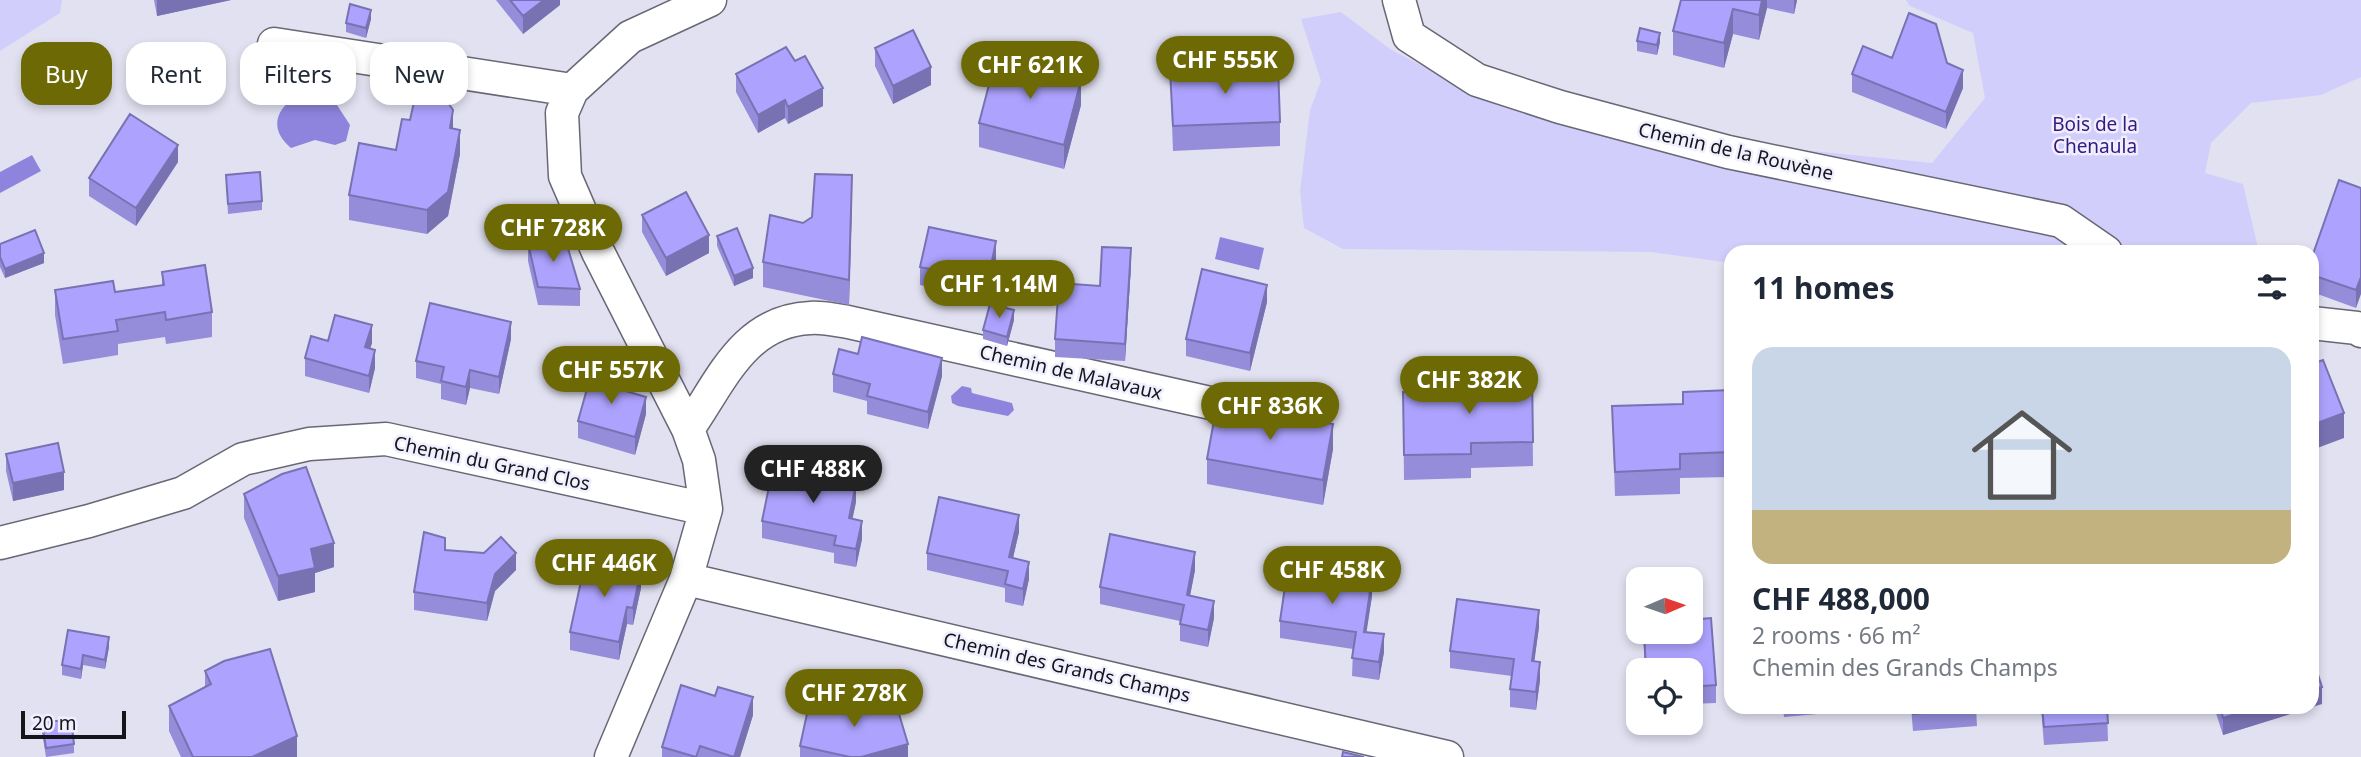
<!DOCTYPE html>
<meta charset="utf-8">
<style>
:root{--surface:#fff;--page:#f6f6f7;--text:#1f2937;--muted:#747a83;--line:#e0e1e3;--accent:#6d6a06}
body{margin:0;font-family:"Noto Sans",sans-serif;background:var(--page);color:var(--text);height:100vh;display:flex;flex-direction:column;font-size:26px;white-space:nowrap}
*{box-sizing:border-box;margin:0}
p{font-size:23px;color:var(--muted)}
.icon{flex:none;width:38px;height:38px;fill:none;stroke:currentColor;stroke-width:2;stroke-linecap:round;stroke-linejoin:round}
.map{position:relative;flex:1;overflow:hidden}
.panel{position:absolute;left:1724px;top:245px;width:595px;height:469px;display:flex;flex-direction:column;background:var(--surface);border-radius:21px;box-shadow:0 4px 10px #0003}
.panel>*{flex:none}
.banner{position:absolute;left:21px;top:42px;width:665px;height:63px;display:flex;gap:14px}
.needle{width:46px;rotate:88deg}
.controls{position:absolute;left:1626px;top:567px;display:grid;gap:14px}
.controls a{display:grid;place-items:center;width:77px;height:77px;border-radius:14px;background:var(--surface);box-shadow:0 4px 10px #0003;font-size:35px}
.scale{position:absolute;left:21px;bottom:18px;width:105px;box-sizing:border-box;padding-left:7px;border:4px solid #141419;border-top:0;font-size:19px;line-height:24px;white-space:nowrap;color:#141419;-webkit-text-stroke:5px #efefff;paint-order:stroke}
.price{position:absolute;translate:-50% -60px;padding:0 16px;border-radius:24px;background:var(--accent);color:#fff;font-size:23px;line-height:46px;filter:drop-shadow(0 2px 4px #0008)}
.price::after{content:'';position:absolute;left:50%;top:42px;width:21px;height:16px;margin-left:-10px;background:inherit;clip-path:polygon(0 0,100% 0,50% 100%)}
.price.current{background:#222;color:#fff}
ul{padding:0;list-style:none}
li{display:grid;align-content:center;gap:14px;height:371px;padding:0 28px}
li+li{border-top:2px solid var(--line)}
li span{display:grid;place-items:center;height:217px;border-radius:21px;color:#555}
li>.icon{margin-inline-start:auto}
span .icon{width:126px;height:126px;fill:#fffc;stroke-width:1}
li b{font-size:30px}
h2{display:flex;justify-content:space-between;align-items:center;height:84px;padding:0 28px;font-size:30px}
.chip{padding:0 24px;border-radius:21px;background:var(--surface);box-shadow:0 4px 10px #0003;font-size:24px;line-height:63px}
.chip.current{background:var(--accent);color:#fff}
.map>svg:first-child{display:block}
.green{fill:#d1cefc}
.water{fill:#8f84dd}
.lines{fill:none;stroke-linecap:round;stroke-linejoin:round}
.street-casing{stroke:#686775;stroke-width:35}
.street{stroke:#fff;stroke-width:32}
.wall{fill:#958cda}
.shaded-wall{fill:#7972b2}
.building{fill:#ada3fe;stroke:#7972b2;stroke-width:2}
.labels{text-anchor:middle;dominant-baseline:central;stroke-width:5;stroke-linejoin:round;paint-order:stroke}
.park-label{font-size:19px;fill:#371880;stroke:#efefff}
.street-label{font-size:19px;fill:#141419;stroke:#efefff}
</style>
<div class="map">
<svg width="2361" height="757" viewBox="0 0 2361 757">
<rect width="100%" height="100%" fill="#e2e1f1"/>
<path class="green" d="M0 0H62L60 13 0 51Z
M1906 0H2361V77L2321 95 2251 103 2211 143 2205 173 2243 184 2259 252H1731V263L1651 252 1343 249 1304 228 1300 191 1310 110 1321 81 1301 19 1341 12 1390 49 1480 96 1582 128 1932 163 1985 98 1973 33 1910 6Z"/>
<path class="water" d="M296 97 337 105 350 125 346 141 335 145 315 140 291 148C270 131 274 110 296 97Z
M32 155 41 171 0 193V172Z
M1220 237 1264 248 1259 270 1215 259Z
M962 386 971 388 972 393 1012 403 1014 410 1008 416 958 406 952 403 951 396Z"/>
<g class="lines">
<defs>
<path id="street" d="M1399 0 1409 36 1477 80 1560 107 1728 152 2061 221 2106 252
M274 44 572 90
M2312 323 2357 328 2361 331
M688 429C721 382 743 321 810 318 822 317 836 320 848 322L1215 404
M0 543 89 521 183 493 243 459 309 444 386 439 706 509
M686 579 1447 757
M611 757 686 579 706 509 699 460 688 429 598 252 565 176 562 113 572 90 630 37 710 0"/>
</defs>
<use href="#street" class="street-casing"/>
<use href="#street" class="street"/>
</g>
<path class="wall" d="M154 0H231L157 16Z
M496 0H560V5L523 34Z
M1681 0H1797L1794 14 1767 8 1759 40 1733 34 1724 68 1673 55V31Z
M371 19 366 38 346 32V23Z
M1637 41 1660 42 1657 55 1637 51Z
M875 48 931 85 893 104 875 66Z
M1892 58 1947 63 1963 88 1946 129 1852 92V74Z
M795 61 823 106 788 124 785 118 758 133 736 92V74Z
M1170 70 1280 122V146L1173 151Z
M1081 105 1064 169 979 147V123Z
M453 129 460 154 448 216 427 234 349 220V195Z
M178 162 136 226 89 196V178Z
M226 175 262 201V210L228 214Z
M2361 188 2356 308 2312 292V257Z
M852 200 849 305 763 287V262L803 223 812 217Z
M642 215 709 253 666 276 642 232Z
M717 236 753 278 734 286 717 246Z
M528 243 580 289V306L538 305 528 261Z
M0 244 44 263 5 278 0 267Z
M996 259 988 299 920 285V267Z
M1131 266 1125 361 1055 357V339L1100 286Z
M162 272 212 312V337L166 344 165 337 118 344V355L63 364 55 315V290L115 292 162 285Z
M1267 302 1250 371 1186 356V339Z
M1014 320 1007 346 983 339V330Z
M511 339 499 394 470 388 466 405 441 399V384L416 378V361Z
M328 341 372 343 370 348 375 368 369 393 305 376V358Z
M833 374 942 376 928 429 867 414V401L833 392Z
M1532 374 1533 466 1471 468V478L1404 480 1403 392 1474 391V375Z
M1731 390V477L1680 478V494L1615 496 1612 406 1683 404Z
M646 414 635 455 578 438V421Z
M1333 449 1323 505 1207 484V459Z
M6 454 64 490 13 501 6 471Z
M244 494 334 567 315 573V592L278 601 244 518Z
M856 502 852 519 862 539 856 567 834 563V553L762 538V521Z
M1019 532 1013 558 1029 579 1023 606 1005 602V588L927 570V553Z
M445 550 516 570 495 591 487 621 414 610V592Z
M1195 570 1190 595 1214 618 1208 647 1180 641V621L1100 604V587Z
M641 588 633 625 627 624 619 660 570 650V632Z
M1372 596 1366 632 1384 652 1379 680 1352 676 1353 649 1280 638V621Z
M1539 627 1534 661 1540 680 1536 710 1510 707V689L1512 676 1450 668V651Z
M68 630 109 647 105 669 83 665 81 679 62 675V665Z
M1643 632H1690L1716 685V703L1690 704V670H1645Z
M205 671 297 757H181L169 731V706L205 687Z
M2322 704 2223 735 2214 707H2312Z
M1783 707H1840V712L1784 717Z
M1911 707H1976L1977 726 1913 731Z
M2041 707H2107L2108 741 2044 745Z
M852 709 908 757H800V746Z
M753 715 740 757H662V747Z
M42 723 74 744V753L46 757 42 732Z"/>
<path class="shaded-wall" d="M157 0H231L157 16Z
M544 0H560V5L523 34V16Z
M1762 0H1767V8L1759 40V15Z
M1794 0H1797L1794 14Z
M1733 9V34L1724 68V43Z
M371 10V19L366 38V28Z
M1660 33V42L1657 55V45Z
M931 67V85L893 104V86Z
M1963 70V88L1946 129V112Z
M1081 80V105L1064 169V145Z
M823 88V106L788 124V107Z
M785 100V118L758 133V115Z
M453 110V134L450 128Z
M460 130V154L448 216 427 234V210Z
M178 145V162L136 226V208Z
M852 175V200L849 305V280Z
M709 235V253L666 276V258Z
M996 241V259L988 299V281Z
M1131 248V266L1125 361V344Z
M44 253V263L5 278V269Z
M753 268V278L734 286V276Z
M2361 277V294L2356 308V290Z
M1267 285V302L1250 371V353Z
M1014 310V320L1007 346V337Z
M511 322V339L499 394V377Z
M372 325V343L365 365V347Z
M375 350V368L369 393V376Z
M942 358V376L928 429V412Z
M470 370V388L466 405V387Z
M646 397V414L635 455V437Z
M2344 413V438L2312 450V425Z
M1333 424V449L1323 505V480Z
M64 472V490L13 501V483Z
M856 484V502L849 536V518Z
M1019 515V532L1009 575V557Z
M862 521V539L856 567V549Z
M334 543V567L315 573V592L278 601V576L311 549Z
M1195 552V570L1187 612V595Z
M516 553V570L495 591 487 621V603L495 574Z
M1029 562V579L1023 606V589Z
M641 570V588L633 625V608Z
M1372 578V596L1364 649V632Z
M1214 601V618L1208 647V630Z
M627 607V624L619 660V642Z
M1539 610V627L1532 679V661Z
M1384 634V652L1379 680V662Z
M109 637V647L105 669V660Z
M83 655V665L81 679V669Z
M1540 662V680L1536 710V692Z
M2322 687V704L2223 735V718L2257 707H2312V690Z
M753 697V715L740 757H734Z
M297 736V757H252Z
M908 744V757H861Z"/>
<path class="building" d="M510 0H544L523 16Z
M1681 0H1762L1759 15 1733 9 1724 43 1673 31Z
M350 4 371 10 366 28 346 23Z
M1909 13 1936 24 1947 63 1963 70 1946 112 1852 74 1863 46 1892 58Z
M1640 28 1660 33 1657 45 1637 41Z
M913 30 931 67 893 86 875 48Z
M786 47 795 61 805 56 823 88 788 107 785 100 758 115 736 74Z
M996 58 1081 80 1064 145 979 123Z
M1278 66 1280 122 1173 126 1170 70Z
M427 94 445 98 453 110 450 128 460 130 448 192 427 210 349 195 359 143 396 150 402 119 410 120 414 102Z
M130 114 178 145 136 208 89 178Z
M260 172 262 201 228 204 226 175Z
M815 174 852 175 849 280 763 262 770 215 803 223 812 217Z
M2339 180 2361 188V277L2356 290 2312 275V257Z
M686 192 709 235 666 258 642 215Z
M929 227 996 241 988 281 920 267Z
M737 228 753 268 734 276 717 236Z
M35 230 44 253 5 269 0 257V244Z
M564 235 580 289 538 287 528 243Z
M1102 247 1131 248 1125 344 1055 339 1059 283 1100 286Z
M205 265 212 312 166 320 165 312 116 320 118 331 63 339 55 290 113 281 115 292 164 285 162 272Z
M1202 269 1267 285 1250 353 1186 339Z
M430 303 511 322 499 377 470 370 466 387 441 381 444 367 416 361Z
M990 304 1014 310 1007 337 983 330Z
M335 315 372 325 365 347 375 350 369 376 305 358 311 336 328 341Z
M862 337 942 358 928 412 867 396 870 384 833 374 839 349 858 354Z
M2323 360 2344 413 2312 425V364Z
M592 371 622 379 619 389 646 397 635 437 578 421Z
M1532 374 1533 442 1471 443V454L1404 455 1403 392 1474 391V375Z
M1731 390V452L1680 454V469L1615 472 1612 406 1683 404V392Z
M1217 404 1333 424 1323 480 1207 459Z
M58 443 64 472 13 483 6 454Z
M306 467 334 543 311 549 315 568 278 576 244 494 282 474Z
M773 467 856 484 849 518 862 521 856 549 834 545 836 536 762 521Z
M939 497 1019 515 1009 557 1029 562 1023 589 1005 584 1008 571 927 553Z
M424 532 445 538V550L484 553 501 537 516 553 495 574 487 603 414 592Z
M1110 534 1195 552 1187 595 1214 601 1208 630 1180 624 1184 605 1100 587Z
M586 558 641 570 633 608 627 607 619 642 570 632Z
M1288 566 1372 578 1364 632 1384 634 1379 662 1352 658 1356 632 1280 621Z
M1457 599 1539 610 1532 661 1540 662 1536 692 1510 689 1514 659 1450 651Z
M1711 618 1716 685 1690 687V670H1646L1644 632H1690V620Z
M68 630 109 637 105 660 83 655 81 669 62 665Z
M270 649 297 736 252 757H193L169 706 211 684 205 671 224 661Z
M2312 656 2322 687 2312 690Z
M681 685 715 696 718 687 753 697 734 757 700 746 696 757 662 747Z
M894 697 908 744 861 757H850L800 746 810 700 852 709Z
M1913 707H1976L1977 708 1913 714Z
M2042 707H2107L2108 723 2044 727Z
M2220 707H2257L2223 718Z
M71 719 74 744 46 748 42 723Z
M1343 752 1364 757H1342Z"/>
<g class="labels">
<g class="park-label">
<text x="2095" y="124">Bois de la<tspan x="2095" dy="22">Chenaula</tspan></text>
</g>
<g class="street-label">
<text transform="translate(1736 151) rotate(13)">Chemin de la Rouvène</text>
<text transform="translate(1071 372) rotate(13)">Chemin de Malavaux</text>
<text transform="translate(492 463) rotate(12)">Chemin du Grand Clos</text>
<text transform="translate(1067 667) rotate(13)">Chemin des Grands Champs</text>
</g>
</g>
</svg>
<div class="controls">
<a><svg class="needle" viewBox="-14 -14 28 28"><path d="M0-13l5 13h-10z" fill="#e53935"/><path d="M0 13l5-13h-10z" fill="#747a83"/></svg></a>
<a><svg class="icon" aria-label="locate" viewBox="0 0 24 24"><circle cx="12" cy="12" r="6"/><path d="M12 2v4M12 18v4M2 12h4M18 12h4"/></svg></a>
</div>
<div class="scale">20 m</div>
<b class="price" style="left:1225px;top:96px">CHF 555K</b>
<b class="price" style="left:1030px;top:101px">CHF 621K</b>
<b class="price" style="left:553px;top:264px">CHF 728K</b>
<b class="price" style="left:999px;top:320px">CHF 1.14M</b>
<b class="price" style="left:611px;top:406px">CHF 557K</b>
<b class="price" style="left:1469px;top:416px">CHF 382K</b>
<b class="price" style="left:1270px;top:442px">CHF 836K</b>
<b class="price current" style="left:813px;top:505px">CHF 488K</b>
<b class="price" style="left:604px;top:599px">CHF 446K</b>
<b class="price" style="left:1332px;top:606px">CHF 458K</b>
<b class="price" style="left:854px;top:729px">CHF 278K</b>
<div class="banner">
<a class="chip current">Buy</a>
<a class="chip">Rent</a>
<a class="chip">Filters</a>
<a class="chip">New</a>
</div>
<section class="panel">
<h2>11 homes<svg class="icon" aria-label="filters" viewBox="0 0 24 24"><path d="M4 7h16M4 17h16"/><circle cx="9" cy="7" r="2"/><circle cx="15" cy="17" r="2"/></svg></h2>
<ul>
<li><span style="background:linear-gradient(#c9d6e8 75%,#c2b280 0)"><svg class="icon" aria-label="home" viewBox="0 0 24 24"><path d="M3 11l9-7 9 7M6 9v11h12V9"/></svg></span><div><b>CHF 488,000</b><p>2 rooms · 66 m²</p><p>Chemin des Grands Champs</p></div></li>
</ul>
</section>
</div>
